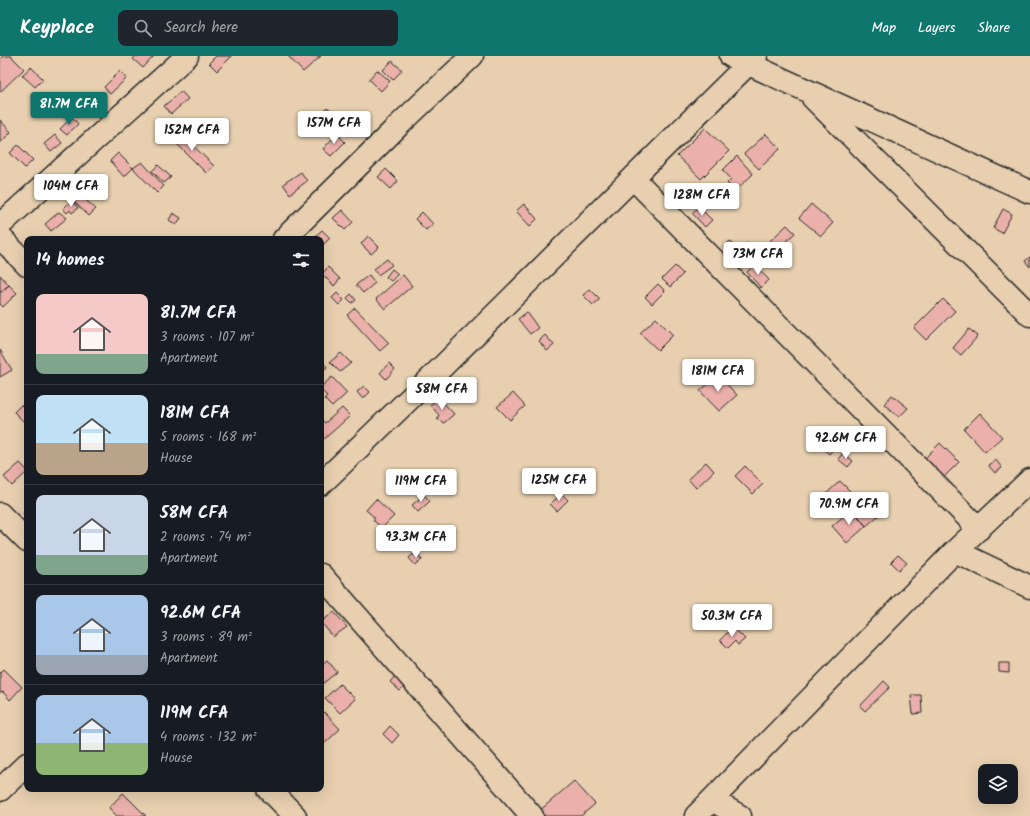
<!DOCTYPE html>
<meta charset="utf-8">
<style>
:root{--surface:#171b24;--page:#20242c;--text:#f1f3f6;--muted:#9ea1a6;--line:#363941;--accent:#0f766e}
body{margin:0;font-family:Kalam,sans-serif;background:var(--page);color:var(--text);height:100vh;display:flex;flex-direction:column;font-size:15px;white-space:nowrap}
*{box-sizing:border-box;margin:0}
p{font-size:13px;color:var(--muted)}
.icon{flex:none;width:22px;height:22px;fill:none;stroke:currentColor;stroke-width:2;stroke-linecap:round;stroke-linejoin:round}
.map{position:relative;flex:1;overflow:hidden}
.drawer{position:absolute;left:24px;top:180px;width:300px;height:556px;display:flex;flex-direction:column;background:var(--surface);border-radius:8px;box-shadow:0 4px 16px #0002}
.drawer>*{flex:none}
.tools{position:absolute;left:978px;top:708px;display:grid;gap:8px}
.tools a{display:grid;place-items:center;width:40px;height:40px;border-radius:8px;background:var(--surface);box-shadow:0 4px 16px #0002;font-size:20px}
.price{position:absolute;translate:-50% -34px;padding:0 9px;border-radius:4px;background:#fff;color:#222;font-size:13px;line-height:26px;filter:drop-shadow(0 1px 2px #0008)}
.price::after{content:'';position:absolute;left:50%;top:24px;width:12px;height:9px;margin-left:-6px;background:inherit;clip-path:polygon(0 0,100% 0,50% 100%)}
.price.selected{background:var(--accent);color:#fff}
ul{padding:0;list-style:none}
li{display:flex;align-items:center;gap:12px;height:100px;padding:0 12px}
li+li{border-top:1px solid var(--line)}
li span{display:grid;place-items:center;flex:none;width:112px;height:80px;border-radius:8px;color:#555}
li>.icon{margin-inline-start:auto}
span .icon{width:48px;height:48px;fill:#fffc;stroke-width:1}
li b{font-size:17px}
h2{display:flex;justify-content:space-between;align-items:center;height:48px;padding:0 12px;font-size:17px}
header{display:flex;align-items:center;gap:24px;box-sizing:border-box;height:56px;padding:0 20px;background:var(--accent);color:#fff}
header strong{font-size:19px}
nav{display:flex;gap:22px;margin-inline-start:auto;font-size:14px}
.search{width:280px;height:36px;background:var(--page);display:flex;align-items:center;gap:10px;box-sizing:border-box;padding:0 14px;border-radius:8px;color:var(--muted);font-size:15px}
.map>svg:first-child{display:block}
.building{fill:#ebb0aa;stroke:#2b2b2b}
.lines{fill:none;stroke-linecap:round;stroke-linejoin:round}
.street-casing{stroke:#2b2b2b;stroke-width:25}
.street{stroke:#e7cfaf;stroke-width:22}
</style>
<header>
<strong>Keyplace</strong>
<div class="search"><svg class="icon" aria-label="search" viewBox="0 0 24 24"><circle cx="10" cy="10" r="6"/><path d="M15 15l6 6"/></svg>Search here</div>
<nav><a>Map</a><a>Layers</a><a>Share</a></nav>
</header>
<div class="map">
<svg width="1030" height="760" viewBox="0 0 1030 760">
<rect width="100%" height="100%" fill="#e7cfaf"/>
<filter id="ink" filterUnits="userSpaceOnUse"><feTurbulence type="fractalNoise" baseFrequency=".025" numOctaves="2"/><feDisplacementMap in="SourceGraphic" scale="8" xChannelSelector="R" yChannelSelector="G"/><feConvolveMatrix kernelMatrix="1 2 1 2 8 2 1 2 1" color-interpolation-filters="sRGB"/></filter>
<g filter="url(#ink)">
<path class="building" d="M3 0H11L24 13 0 36V3Z
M136 0H154L143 12 133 3Z
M216 0H231V1L217 15 209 7Z
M288 0H321L303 16Z
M392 5 402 14 393 24 383 14Z
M31 11 43 23 35 31 22 19Z
M377 14 390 25 381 35 369 23Z
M120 15 127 22 110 38 104 31Z
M181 35 188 43 171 58 164 50Z
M327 52 341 63 334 71 321 60Z
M72 61 78 68 67 79 60 73Z
M0 64 11 76 1 86H0Z
M705 72 729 95 701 123 677 100Z
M178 75 214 110 206 117 171 82Z
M337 78 345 86 331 100 323 93Z
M766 78 780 93 759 113 744 98Z
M55 79 62 87 51 96 44 88Z
M18 89 33 104 25 112 10 97Z
M118 97 133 112 124 121 110 105Z
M737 100 753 118 735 135 727 127 731 123 723 114Z
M142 106 164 130 157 137 133 112Z
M158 109 171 121 164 127 152 115Z
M386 113 398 125 391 133 378 121Z
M301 116 307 125 290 138 283 128Z
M80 139 96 153 89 160 74 146Z
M71 145 78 152 72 157 70 154 67 157 63 153Z
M524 148 537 163 530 170 516 155Z
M811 148 833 167 821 180 799 162Z
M699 151 712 164 705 171 692 157Z
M1003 153 1012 158 1002 177 993 172Z
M342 154 353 166 345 174 333 162Z
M59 156 67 162 51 175 45 168Z
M422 156 433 168 426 174 415 163Z
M173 157 181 162 176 169 169 164Z
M787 169 795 177 778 193 770 185Z
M322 174 330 182 321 191V183H312Z
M368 180 379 191 371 198 361 188Z
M730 185 739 194 748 186 755 194 738 209 723 191Z
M1030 201V211L1025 205Z
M387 203 392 209 378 219 374 213Z
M755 209 769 224 761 232 747 216Z
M675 210 683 218 670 231 662 223Z
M328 211 340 223 334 230 322 218Z
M392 213 398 218 391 225 386 221Z
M0 219 9 229 0 236Z
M369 219 375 227 363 237 356 229Z
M403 219 412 230 385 253 376 243Z
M658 228 665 235 652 248 645 241Z
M9 229 17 237 3 251 0 248V237Z
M590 233 600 243 593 249 583 239Z
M337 237 344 244 339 249 332 242Z
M351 238 356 244 352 247 347 242Z
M943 243 955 255 926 284 914 272Z
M355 252 389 287 380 295 347 259Z
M527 256 538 272 530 278 518 263Z
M656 262 673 279 658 294 640 277Z
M969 273 978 280 961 299 953 292Z
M545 279 554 289 547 295 539 285Z
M0 294 12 314 0 321Z
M341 297 351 307 340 316 330 306Z
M321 304 327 311 321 317Z
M389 307 395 313 386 323 380 317Z
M718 319 737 339 719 355 700 335Z
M332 321 347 337 332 351 324 343 327 340 321 334V331Z
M364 330 370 336 363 343 357 336Z
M513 337 525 350 510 364 497 351Z
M892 339 908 352 899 361 884 348Z
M439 342 454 358 444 367 437 363 439 359 430 349Z
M21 349 27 354V363L24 366 14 356Z
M342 352 350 360 324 383 321 380V363L325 367Z
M980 357 1002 381 985 396 964 373Z
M823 373 839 387 829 398 813 384Z
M940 387 959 406 941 424 922 405Z
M843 397 853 405 848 411 838 403Z
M996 404 1002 412 995 417 988 409Z
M706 406 714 415 696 432 688 423Z
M20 407 27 414V416L12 430 4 421Z
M745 410 763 428 753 438 735 420Z
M840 425 855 440 841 454 825 439Z
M562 438 568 444 557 455 550 448Z
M424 439 430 445 418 456 412 449Z
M376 443 394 460 382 472 374 465V461L366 454Z
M876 446 883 456 866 470 858 460Z
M852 453 866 470 847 487 832 470Z
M27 454V461L23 457Z
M416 496 422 504 415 509 409 502Z
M898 499 907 507 899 514 891 506Z
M334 556 347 571 333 581 321 566Z
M733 571 745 583 738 589 735 585 728 592 720 584Z
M327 604 337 616 321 629V609Z
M999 607H1009V617L999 616Z
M4 613 22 631 10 644 3 636 0 637V617Z
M397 618 408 627 400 635 390 626Z
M884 625 890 631 865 655 860 650Z
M340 628 355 643 340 657 325 642Z
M911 639H921L922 657 913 658Z
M324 656 340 673 324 688 321 684V659Z
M390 670 399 679 392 687 383 678Z
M574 725 595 748 581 760H540L537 757Z
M123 737 146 760H117L109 752Z"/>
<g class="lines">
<defs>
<path id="street" d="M731 0 1030 136
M813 42 1030 259
M633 122 979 473
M0 169 187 0
M0 181 27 209
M284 183 399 69 472 0
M321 428 428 325 756 0
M0 458 27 485
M955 495 1030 531
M321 519 532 760
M269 733 295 760
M0 734 27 708
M712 744 740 760
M696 760 955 495 1030 424"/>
</defs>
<use href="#street" class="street-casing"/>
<use href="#street" class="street"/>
</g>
</g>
</svg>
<div class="tools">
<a><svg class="icon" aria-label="layers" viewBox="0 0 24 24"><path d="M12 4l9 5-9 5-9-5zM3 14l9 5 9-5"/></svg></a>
</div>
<b class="price selected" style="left:69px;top:70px">81.7M CFA</b>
<b class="price" style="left:334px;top:89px">157M CFA</b>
<b class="price" style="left:192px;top:96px">152M CFA</b>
<b class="price" style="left:71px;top:152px">104M CFA</b>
<b class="price" style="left:702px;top:161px">128M CFA</b>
<b class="price" style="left:758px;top:220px">73M CFA</b>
<b class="price" style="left:718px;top:337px">181M CFA</b>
<b class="price" style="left:442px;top:355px">58M CFA</b>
<b class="price" style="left:846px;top:404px">92.6M CFA</b>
<b class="price" style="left:559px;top:446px">125M CFA</b>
<b class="price" style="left:421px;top:447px">119M CFA</b>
<b class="price" style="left:849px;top:470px">70.9M CFA</b>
<b class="price" style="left:416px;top:503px">93.3M CFA</b>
<b class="price" style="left:732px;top:582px">50.3M CFA</b>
<section class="drawer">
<h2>14 homes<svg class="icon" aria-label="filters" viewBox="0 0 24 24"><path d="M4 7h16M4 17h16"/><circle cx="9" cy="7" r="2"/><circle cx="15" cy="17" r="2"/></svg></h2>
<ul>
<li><span style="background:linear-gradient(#f6c9c9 75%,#7fa58c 0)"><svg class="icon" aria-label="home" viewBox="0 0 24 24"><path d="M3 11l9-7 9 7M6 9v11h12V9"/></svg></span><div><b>81.7M CFA</b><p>3 rooms · 107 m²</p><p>Apartment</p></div></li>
<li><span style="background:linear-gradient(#bfe0f5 60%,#b9a48a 0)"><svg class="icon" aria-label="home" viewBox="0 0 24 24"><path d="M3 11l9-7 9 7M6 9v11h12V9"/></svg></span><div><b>181M CFA</b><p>5 rooms · 168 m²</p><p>House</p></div></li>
<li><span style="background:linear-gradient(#c9d6e8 75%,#7fa58c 0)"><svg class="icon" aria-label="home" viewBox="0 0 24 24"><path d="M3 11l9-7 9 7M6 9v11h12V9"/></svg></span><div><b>58M CFA</b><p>2 rooms · 74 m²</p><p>Apartment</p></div></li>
<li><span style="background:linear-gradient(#a9c7e8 75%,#9aa5b1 0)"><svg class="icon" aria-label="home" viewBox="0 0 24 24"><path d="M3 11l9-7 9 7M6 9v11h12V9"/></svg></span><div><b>92.6M CFA</b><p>3 rooms · 89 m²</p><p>Apartment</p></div></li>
<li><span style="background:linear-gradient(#a9c7e8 60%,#8fb573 0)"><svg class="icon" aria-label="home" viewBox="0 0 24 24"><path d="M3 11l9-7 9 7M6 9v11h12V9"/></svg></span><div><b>119M CFA</b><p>4 rooms · 132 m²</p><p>House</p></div></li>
</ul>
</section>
</div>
